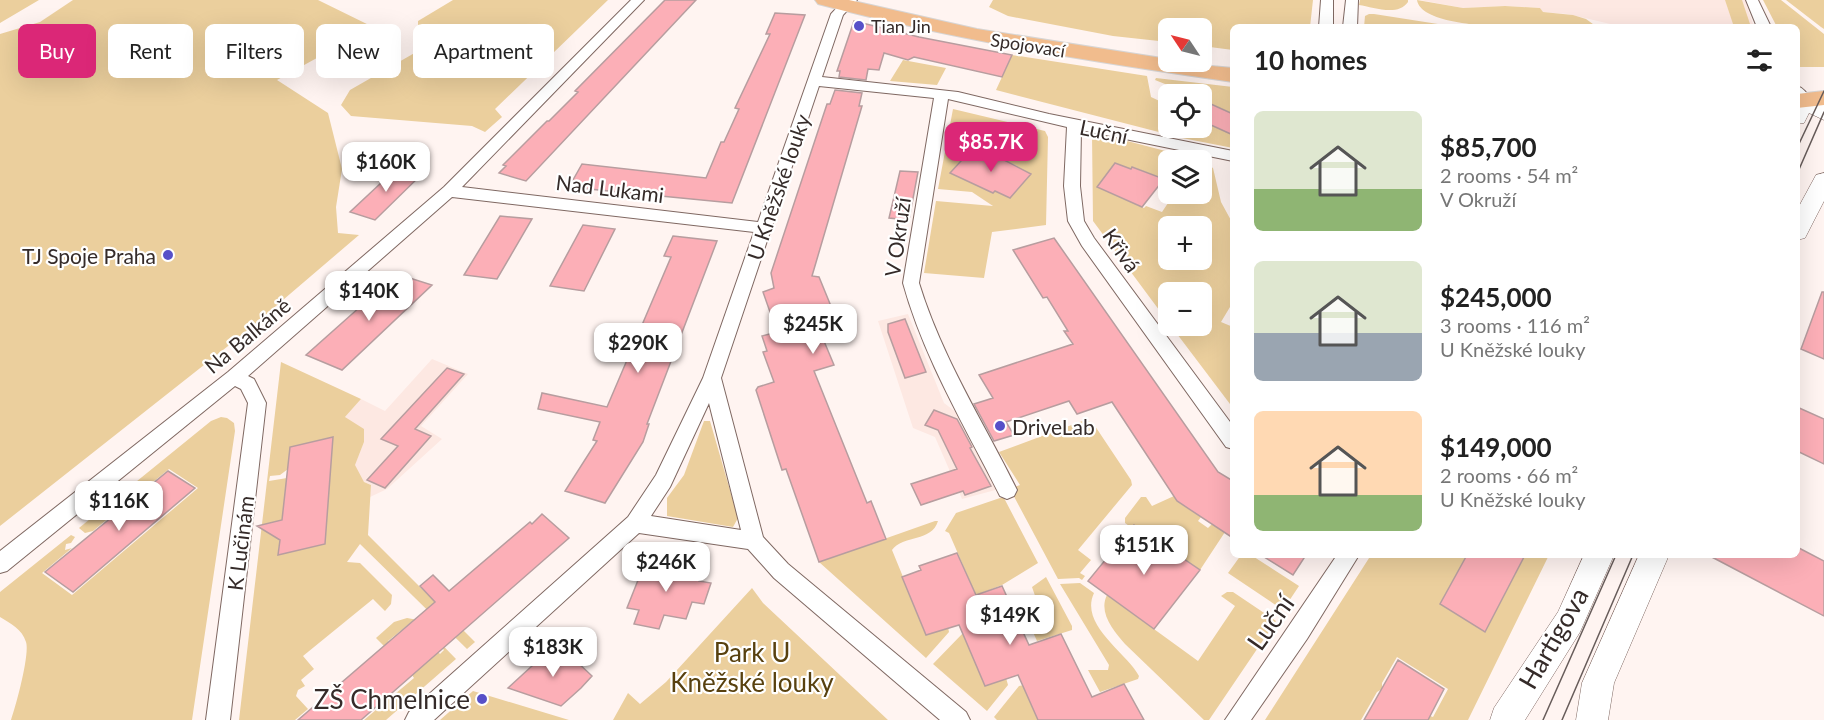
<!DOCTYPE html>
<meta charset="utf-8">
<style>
:root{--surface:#fff;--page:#f2f2f2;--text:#222;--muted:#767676;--accent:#db2777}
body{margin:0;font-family:Lato,sans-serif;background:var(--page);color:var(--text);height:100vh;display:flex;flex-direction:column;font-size:22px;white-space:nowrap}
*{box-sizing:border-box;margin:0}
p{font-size:20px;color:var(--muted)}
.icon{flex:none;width:33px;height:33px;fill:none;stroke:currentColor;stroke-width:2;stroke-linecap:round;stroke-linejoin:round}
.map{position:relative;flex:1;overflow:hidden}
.panel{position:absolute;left:1230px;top:24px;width:570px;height:534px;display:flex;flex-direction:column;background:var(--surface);border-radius:9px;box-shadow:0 6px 24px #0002}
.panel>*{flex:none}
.guide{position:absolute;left:18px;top:24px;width:570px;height:54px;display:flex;gap:12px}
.needle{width:39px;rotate:305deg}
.fabs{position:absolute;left:1158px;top:18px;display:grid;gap:12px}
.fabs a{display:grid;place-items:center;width:54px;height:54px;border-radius:9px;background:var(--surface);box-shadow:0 6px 24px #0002;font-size:30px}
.price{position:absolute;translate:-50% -51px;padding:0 14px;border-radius:12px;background:#fff;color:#222;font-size:20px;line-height:39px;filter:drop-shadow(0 2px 3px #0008)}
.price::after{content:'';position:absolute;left:50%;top:36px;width:18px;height:14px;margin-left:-9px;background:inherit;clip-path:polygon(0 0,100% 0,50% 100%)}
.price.current{background:var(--accent);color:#fff}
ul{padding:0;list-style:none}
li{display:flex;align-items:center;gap:18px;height:150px;padding:0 24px}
li span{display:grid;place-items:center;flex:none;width:168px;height:120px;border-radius:9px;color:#555}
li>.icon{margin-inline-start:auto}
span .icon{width:72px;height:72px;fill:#fffc;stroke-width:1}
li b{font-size:26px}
h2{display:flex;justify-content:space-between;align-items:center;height:72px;padding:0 24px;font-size:26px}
.pill{padding:0 21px;border-radius:9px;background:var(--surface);box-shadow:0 6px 24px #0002;font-size:21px;line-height:54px}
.pill.current{background:var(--accent);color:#fff}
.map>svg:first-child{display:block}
.built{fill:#fde8e2}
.green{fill:#ebcf9d;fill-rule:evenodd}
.building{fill:#fcafb7;stroke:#b79d9f;stroke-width:1.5}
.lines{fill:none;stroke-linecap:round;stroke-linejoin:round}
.street-casing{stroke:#7f6862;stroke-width:2}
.secondary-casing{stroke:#7f6862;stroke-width:1}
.primary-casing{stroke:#d7d5d4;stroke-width:2}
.street{fill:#fff;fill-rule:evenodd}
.secondary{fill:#fff;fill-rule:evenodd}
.primary{fill:#f1bc8d;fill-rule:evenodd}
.tram{stroke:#675c5a;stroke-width:1.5}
.poi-dot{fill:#5750c8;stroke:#fff;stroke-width:2}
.labels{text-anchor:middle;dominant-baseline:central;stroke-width:4.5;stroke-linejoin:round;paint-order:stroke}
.far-poi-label{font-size:18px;fill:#352b29;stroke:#fff;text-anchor:start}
.far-street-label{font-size:18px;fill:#352b29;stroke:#fff}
.street-label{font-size:21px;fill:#352b29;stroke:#fff}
.poi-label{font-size:21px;fill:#352b29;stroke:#fff;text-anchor:end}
.near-street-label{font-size:26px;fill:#352b29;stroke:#fff}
.near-park-label{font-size:26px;fill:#58410f;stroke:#fff}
.near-poi-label{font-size:26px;fill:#352b29;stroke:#fff;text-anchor:end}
</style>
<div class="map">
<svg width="1824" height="720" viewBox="0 0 1824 720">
<rect width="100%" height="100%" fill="#fff4f1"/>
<path class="built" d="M1420 0H1745L1754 27H1623L1568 14 1542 12 1540 8 1505 6 1463 8Z
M908 314 944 403 960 415 999 489 962 499 935 437 913 428 878 321Z
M432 359 468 374 421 426 442 439 387 489 370 497 371 485 364 482 355 470V464L364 442 345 417 361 399 385 411Z"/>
<path class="green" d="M0 0H39L0 23Z
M73 0H318L373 27 277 80 328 113 342 169 336 207 338 233 359 235 242 335 0 526V34L40 22Z
M453 0H608L495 109 502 117 485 132 472 126 351 116 341 105 350 90 418 51V21Z
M993 0H1313L1310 27H1233V50L1202 46V28H1168V42L1113 36 1008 16 989 7Z
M1360 0H1408V2C1398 17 1373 7 1359 5Z
M1417 0 1463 8 1505 6 1540 8 1543 12 1573 15 1586 19 1597 27C1568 27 1422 35 1417 0Z
M1725 0H1742L1751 27H1734Z
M1763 0H1781L1824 34V67H1798L1797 27H1777Z
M1786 0H1824V29L1821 27Z
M1369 14H1374L1457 27H1364L1365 16Z
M1012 55 1147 76 1151 97 1168 105V128H1202V121L1233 135V148L1182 138 996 90Z
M903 60 946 68 937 85 890 81Z
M1156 78 1233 87V114L1202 100V94H1190L1155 80Z
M953 109 1045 131 1048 137 1046 225 992 232 984 278 924 273 936 201 993 206 972 192 938 189ZM971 150 986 156 991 150 998 152 1004 160 1017 166 1016 168 1031 174 1010 198 995 191 993 193 951 173Z
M1092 135 1108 136 1200 160H1168V183L1163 181 1164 179 1133 167 1131 169 1115 163 1098 187 1144 208 1146 206 1162 212 1174 194H1202V162L1213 168 1221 202 1233 224V302L1221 322 1233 327V408L1171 326H1202V292H1168V322L1093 221ZM1168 226H1202V260H1168Z
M281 362 361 399 345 417 364 429V442L355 465 364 482 371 485 368 535 475 642 467 649 360 544 347 562 360 563 392 595 391 604 385 611 373 599 303 656 314 669 301 680 305 686 298 690 296 696 308 709 295 720H239ZM333 438 278 554 281 530 273 536 268 533 273 528 263 530 264 525 282 522 287 478 269 481 270 476 280 475 288 469 291 447Z
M221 417 227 418 234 423 235 431 192 720H11C16 706 30 654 26 642 22 629 11 624 0 617V592L71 535 75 537 71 543 66 544 65 550 72 548 42 573 72 595 198 488 169 469 142 491 143 486 136 487 129 493 126 490 211 421Z
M1085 420 1093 423 1131 480 1132 485 1078 550 1091 560 1080 573 1085 576 1082 580 1079 578 1058 579 1010 489 1020 485 999 452Z
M704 421H710L738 518 733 527 667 516V498L684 475Z
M118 496 128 502 93 531 85 533 79 528Z
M1174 496 1201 517 1198 521 1208 528 1212 524 1225 532 1200 570 1135 525 1132 528 1125 523V518L1141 497H1146L1152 506Z
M1000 498H1004L1038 563 1002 585 976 595 949 533 945 531 956 513Z
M935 521H938C932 542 903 535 892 550L926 633 948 627 949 632 926 658 819 562Z
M1241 555H1251L1299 586 1283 610 1228 573Z
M1371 555H1467L1440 604 1485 632 1525 555H1549L1468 720H1428L1430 716 1433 717 1448 689 1397 657 1382 683V689L1377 692 1361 720H1265Z
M1046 577 1072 626V630L1037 641 1028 621 1042 616 1032 587Z
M1080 583 1094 593C1079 625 1127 653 1139 676L1138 679 1100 692 1088 670H1108L1109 665 1060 584Z
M752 588 763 603 888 720H613L628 693 640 704 666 682Z
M1227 592H1233L1276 621 1209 720H1204L1125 644C1114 631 1098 613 1107 595L1198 661 1235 606 1221 596Z
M407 618 418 620 456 659 386 720H364L414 678 412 675 438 652 440 654 444 650 414 620 388 641 390 643 385 647 376 638 394 622Z
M963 633 1006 678 1008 685 987 711 933 664Z
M1024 685 1039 720H997L994 717 1019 686Z
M473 691 569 720H440Z"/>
<path class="building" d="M665 0H696L526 181 499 173 506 166 503 165 547 121H549L578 92 575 91Z
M775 13 805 15 732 203 569 187 582 164 706 178 721 142H724L739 109 735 108 770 34H766Z
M854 21 919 37 1012 55 1002 77 914 57 908 60 884 53 879 70 868 69 866 80 839 77 840 71H837Z
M835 90 862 93 859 106H862L812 276 819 277 835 316 816 322 834 365 814 371 867 503 871 501 886 539 819 562 786 469 782 470 756 390 758 387 774 382 763 352 767 351 762 336 777 332 763 292 774 288 771 273 827 104H830Z
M1202 100 1233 114V135L1202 121Z
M971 150 986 155 990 151 1006 157 1004 160 1031 174 1010 198 995 191 993 193 950 173Z
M1115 163 1131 169 1132 167 1164 179 1142 207 1097 187Z
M398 167 423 173 375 220 350 212Z
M900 171 918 172 909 220 889 218Z
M500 216 532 219 497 279 464 275Z
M583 225 615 229 584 291 550 286Z
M673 236 717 241 647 424H649L643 442 605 503 565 491 597 441 593 440 600 422 538 409 542 393 607 407 671 257 664 256Z
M1054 238 1218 472 1233 481V538L1177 501 1112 402 1077 414 1069 401 1006 422 1014 435 994 441 974 404 993 398 979 375 1073 344 1064 331H1068L1047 297 1043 298 1013 250Z
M397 274 432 285 342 370 306 355Z
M1822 292H1824V359L1801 349Z
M905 319 926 372 905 378 888 332V324Z
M447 368 464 374 415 429 431 436 385 488 367 480 398 446 381 439Z
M1797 407 1824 419V464L1797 451Z
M934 410 957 419 972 447 970 448 991 486 965 495 963 491 921 505 911 484 957 469 938 430 925 425Z
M333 437 325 544 278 555 280 540 257 526 282 520 290 447Z
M168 471 195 488 73 592 45 572Z
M542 514 569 538 361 720H298L435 602 420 586 433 575 449 591 530 522 532 524Z
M1134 525 1200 570 1154 629 1088 581Z
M1797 547 1824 561V616L1708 555H1797Z
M957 553 976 595 1002 586 1029 645 1061 634 1092 697 1124 684 1144 720H1038L1018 675 985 686 959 625 926 635 902 577 921 570 919 566Z
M1261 555H1306L1293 575Z
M1467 555H1525L1485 632 1440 604Z
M662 559 690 564 687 572 702 575 699 581 711 583 704 604 692 602 686 619 664 615 659 629 634 624 639 610 627 608 644 565 658 567Z
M557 643 592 676 581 688 561 706 508 688Z
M1398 660 1444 689 1428 720H1364Z"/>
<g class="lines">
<defs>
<path id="street" d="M631 0H644L462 187 758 222 831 14 844 0H857L843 15 822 77 958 92 1049 114 1233 151V161L1081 130 1080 186 1084 221 1094 238 1233 426V449L1226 447 1082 246 1068 221 1064 186 1067 127 948 99 919 283C942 358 983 421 1017 490L1014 496 1007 499 1000 496C965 426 924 359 903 283L934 98 819 86 721 378 763 537 788 564 966 712 970 720H940L774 578 748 549 639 533 434 720H405L409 712 628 517 656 475 703 378 754 232 452 197 248 376 254 379 266 403 230 720H206L248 403 241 389 235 386 7 571 0 573V551L228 372 444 187ZM709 403 741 530 651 516 670 487Z
M1321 0H1333V27H1319Z
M1346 0H1358L1357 27H1343Z
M1746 0H1758L1771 27H1757Z
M1797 86C1804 88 1808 95 1812 101L1810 104H1800L1797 100Z
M1337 555H1359L1307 639 1251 720H1225Z"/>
<path id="secondary" d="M1805 95 1824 105V120L1809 113 1804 123 1797 124V98Z
M1824 173V201L1805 238 1797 240V210L1816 175Z
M1584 555H1614L1580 632 1525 720H1490L1494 708 1558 612Z
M1639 555H1669L1614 683 1608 720H1576L1582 683Z"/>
<path id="primary" d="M815 0H849L977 29 1168 59V62L1233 68V82C1093 62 955 40 818 4Z
M1824 91V105L1797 108V94Z"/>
</defs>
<use href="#street" class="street-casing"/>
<use href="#secondary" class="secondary-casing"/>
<use href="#primary" class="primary-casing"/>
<use href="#street" class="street"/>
<use href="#secondary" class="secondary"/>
<use href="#primary" class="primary"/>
<path class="tram" d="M1797 148 1824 91
M1797 174 1824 112
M1543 720 1616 555
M1562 720 1633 555"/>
</g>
<g class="poi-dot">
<circle cx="859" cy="26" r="6"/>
<circle cx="168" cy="255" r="6"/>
<circle cx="1000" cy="426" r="6"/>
<circle cx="482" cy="699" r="6"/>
</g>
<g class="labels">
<g class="far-poi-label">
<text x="871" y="26">Tian Jin</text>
</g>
<g class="far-street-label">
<text transform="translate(1028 45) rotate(9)">Spojovací</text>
</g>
<g class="street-label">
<text transform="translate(1104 131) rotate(12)">Luční</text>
<text transform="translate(778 187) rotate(-71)">U Kněžské louky</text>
<text transform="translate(610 188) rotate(7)">Nad Lukami</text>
<text transform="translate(897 237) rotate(-82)">V Okruží</text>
<text transform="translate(1122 250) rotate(55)">Křivá</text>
<text transform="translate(247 335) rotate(-40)">Na Balkáně</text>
<text transform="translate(240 543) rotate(-83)">K Lučinám</text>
</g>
<g class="poi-label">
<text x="156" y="255">TJ Spoje Praha</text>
<text x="1012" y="426" text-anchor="start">DriveLab</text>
</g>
<g class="near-street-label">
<text transform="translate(1270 622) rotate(-55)">Luční</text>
<text transform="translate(1553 638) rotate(-60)">Hartigova</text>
</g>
<g class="near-park-label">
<text x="752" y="652">Park U<tspan x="752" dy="30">Kněžské louky</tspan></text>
</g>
<g class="near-poi-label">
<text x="470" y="699">ZŠ Chmelnice</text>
</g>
</g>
</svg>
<div class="fabs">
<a><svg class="needle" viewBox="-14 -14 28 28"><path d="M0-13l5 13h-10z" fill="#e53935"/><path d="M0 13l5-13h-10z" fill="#767676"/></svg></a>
<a><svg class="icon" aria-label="locate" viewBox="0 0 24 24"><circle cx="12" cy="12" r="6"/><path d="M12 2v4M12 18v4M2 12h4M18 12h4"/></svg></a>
<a><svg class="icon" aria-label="layers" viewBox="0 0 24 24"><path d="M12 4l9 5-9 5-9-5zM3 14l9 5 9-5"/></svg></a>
<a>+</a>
<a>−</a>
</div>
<b class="price current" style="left:991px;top:173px">$85.7K</b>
<b class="price" style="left:386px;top:193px">$160K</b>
<b class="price" style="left:369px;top:322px">$140K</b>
<b class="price" style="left:813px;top:355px">$245K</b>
<b class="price" style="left:638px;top:374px">$290K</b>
<b class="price" style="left:119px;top:532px">$116K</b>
<b class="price" style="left:1144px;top:576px">$151K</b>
<b class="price" style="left:666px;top:593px">$246K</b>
<b class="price" style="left:1010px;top:646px">$149K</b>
<b class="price" style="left:553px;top:678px">$183K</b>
<div class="guide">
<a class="pill current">Buy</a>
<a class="pill">Rent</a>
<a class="pill">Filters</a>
<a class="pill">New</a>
<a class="pill">Apartment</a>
</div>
<section class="panel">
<h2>10 homes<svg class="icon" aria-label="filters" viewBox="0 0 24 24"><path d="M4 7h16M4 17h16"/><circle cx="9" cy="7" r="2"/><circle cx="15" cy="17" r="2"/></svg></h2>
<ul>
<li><span style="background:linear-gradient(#dfe7d0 65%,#8fb573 0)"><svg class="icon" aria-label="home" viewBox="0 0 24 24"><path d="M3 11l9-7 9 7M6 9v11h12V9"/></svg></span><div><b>$85,700</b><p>2 rooms · 54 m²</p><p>V Okruží</p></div></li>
<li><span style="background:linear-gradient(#dfe7d0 60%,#9aa5b1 0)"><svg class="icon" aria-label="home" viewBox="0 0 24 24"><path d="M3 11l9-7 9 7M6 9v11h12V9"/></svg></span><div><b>$245,000</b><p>3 rooms · 116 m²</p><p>U Kněžské louky</p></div></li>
<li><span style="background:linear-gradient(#ffd9b3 70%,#8fb573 0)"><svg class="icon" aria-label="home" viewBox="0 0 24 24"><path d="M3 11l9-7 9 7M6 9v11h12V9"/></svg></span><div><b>$149,000</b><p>2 rooms · 66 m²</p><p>U Kněžské louky</p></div></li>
</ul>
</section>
</div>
